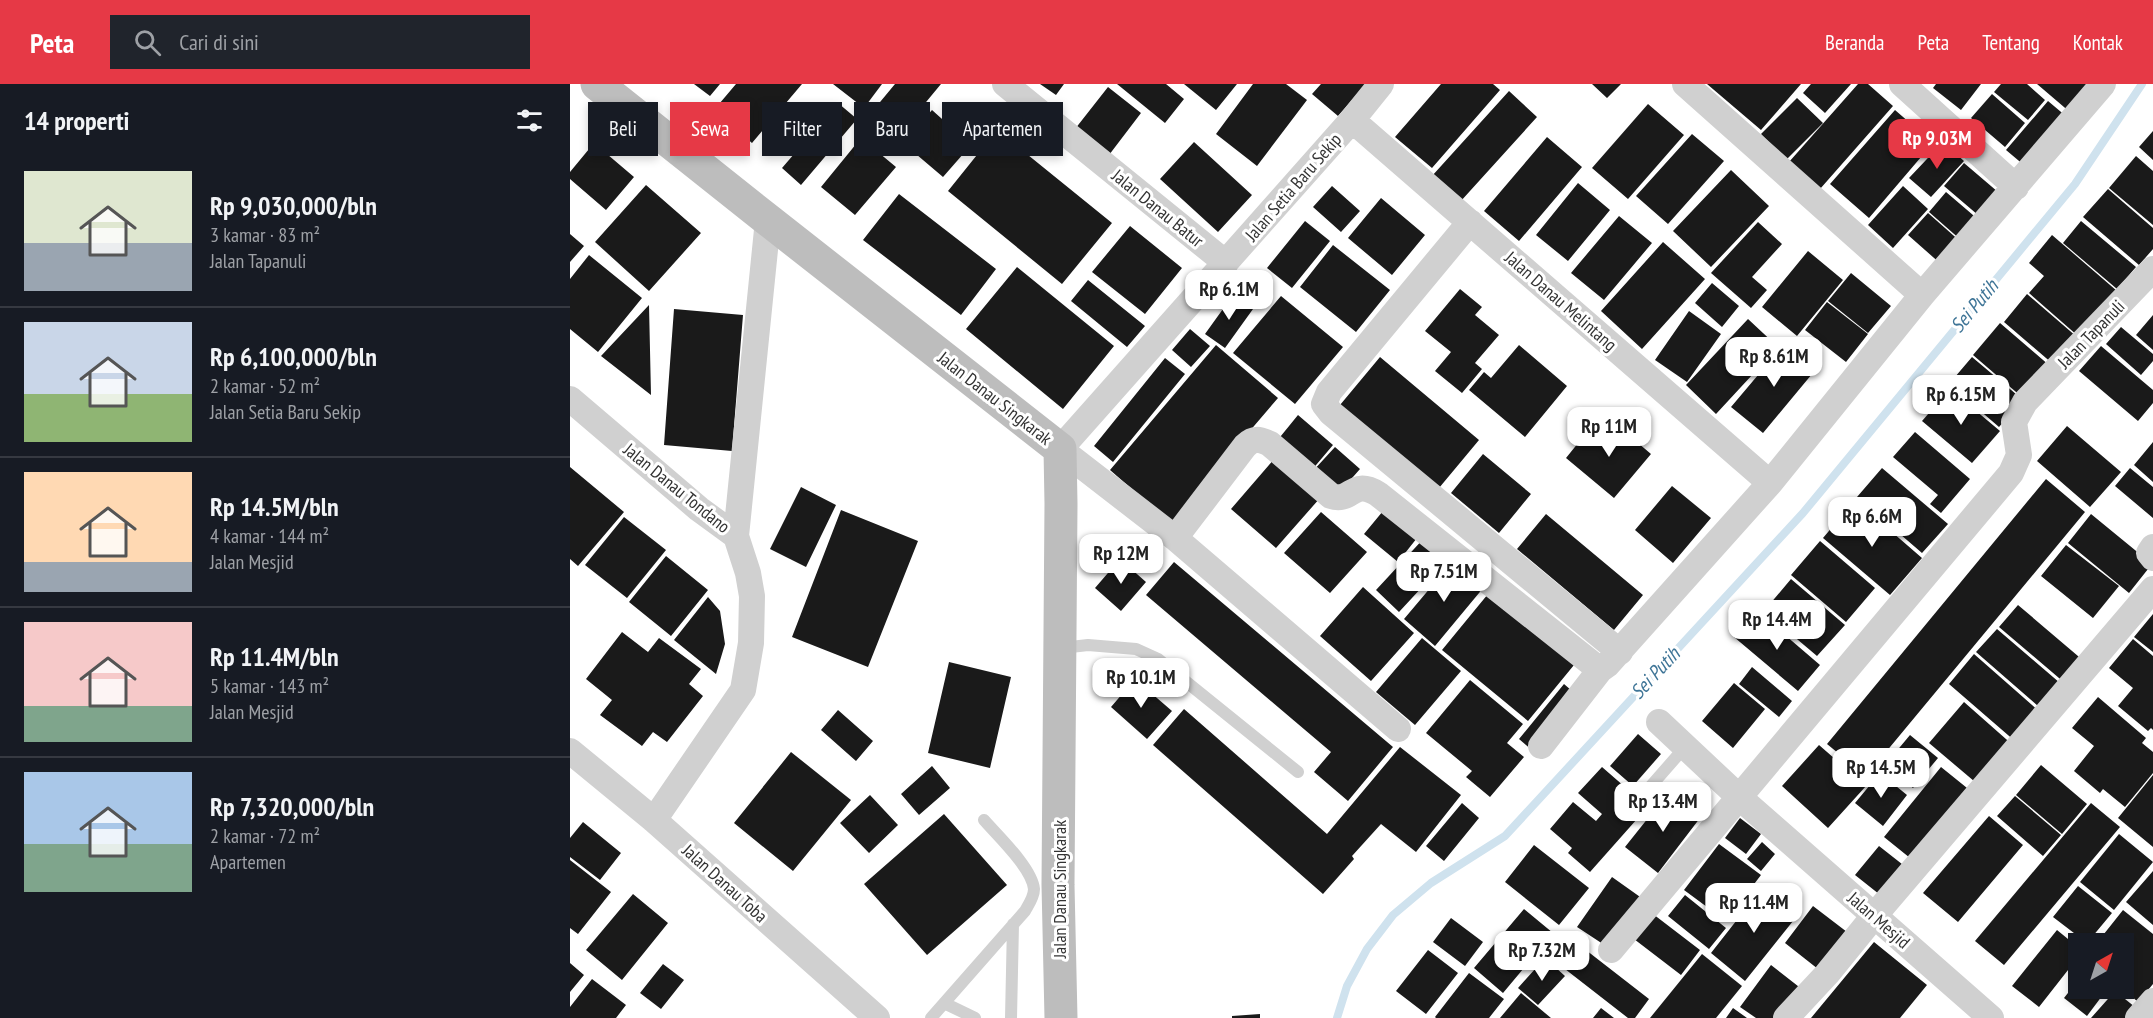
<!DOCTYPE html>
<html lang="id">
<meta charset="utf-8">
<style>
:root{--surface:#171b24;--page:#20242c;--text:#f1f3f6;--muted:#9ea1a6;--line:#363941;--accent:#e63946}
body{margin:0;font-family:"PT Sans Narrow",sans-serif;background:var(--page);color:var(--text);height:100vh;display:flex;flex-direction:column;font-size:22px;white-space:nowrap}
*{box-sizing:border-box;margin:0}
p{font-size:20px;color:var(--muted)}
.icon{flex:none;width:33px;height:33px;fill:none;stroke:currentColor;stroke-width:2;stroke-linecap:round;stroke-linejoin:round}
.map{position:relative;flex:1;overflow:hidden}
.details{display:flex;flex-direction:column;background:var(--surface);width:570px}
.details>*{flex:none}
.guide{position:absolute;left:18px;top:18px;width:570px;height:54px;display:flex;gap:12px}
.needle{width:39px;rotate:39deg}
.buttons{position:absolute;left:1498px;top:849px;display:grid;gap:12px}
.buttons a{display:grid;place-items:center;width:66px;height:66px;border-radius:0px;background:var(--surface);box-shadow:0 3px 9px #0003;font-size:30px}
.price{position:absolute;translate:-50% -51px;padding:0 14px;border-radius:12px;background:#fff;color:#222;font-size:20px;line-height:39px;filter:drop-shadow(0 2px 3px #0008)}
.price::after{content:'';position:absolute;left:50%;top:36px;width:18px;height:14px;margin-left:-9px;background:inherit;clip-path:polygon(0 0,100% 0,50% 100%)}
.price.on{background:var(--accent);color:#fff}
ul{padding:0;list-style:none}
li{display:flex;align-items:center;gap:18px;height:150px;padding:0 24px}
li+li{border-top:2px solid var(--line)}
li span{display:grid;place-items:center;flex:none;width:168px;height:120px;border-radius:0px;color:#555}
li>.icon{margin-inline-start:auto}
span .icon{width:72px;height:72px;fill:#fffc;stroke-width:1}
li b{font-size:26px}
h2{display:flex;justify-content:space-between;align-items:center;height:72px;padding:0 24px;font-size:26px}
.pill{padding:0 21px;border-radius:0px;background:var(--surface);box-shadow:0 3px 9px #0003;font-size:21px;line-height:54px}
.pill.on{background:var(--accent);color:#fff}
header{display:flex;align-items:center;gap:36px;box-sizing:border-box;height:84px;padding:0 30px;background:var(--accent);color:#fff}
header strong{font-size:28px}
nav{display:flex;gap:33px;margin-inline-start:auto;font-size:21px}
.search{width:420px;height:54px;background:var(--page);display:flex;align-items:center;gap:15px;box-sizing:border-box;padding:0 21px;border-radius:0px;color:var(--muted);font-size:22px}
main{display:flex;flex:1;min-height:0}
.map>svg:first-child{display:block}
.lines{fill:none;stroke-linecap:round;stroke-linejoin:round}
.stream{stroke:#cfe2ee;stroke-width:8}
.building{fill:#1a1a1a}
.lane{stroke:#d0d0d0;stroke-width:12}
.street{stroke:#d0d0d0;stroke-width:26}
.secondary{stroke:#bdbdbd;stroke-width:33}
.labels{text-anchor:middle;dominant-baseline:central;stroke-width:6;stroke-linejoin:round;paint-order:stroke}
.street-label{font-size:18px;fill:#333;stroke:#fff}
.water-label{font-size:20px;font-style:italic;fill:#3f7597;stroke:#fff}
</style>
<header>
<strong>Peta</strong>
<div class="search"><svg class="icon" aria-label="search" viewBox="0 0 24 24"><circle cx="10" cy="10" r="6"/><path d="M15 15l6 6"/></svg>Cari di sini</div>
<nav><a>Beranda</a><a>Peta</a><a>Tentang</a><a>Kontak</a></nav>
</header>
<main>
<section class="details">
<h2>14 properti<svg class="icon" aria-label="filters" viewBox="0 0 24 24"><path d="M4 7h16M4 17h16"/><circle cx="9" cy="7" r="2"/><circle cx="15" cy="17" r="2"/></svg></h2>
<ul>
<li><span style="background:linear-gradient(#dfe7d0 60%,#9aa5b1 0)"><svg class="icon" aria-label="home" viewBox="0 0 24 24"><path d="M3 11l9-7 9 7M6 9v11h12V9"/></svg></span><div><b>Rp 9,030,000/bln</b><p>3 kamar · 83 m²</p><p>Jalan Tapanuli</p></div></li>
<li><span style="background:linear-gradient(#c9d6e8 60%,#8fb573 0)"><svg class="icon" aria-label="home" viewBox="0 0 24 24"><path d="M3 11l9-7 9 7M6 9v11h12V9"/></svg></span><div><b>Rp 6,100,000/bln</b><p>2 kamar · 52 m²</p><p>Jalan Setia Baru Sekip</p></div></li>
<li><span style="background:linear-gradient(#ffd9b3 75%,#9aa5b1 0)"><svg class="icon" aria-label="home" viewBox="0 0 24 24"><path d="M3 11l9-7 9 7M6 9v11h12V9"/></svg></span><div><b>Rp 14.5M/bln</b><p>4 kamar · 144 m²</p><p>Jalan Mesjid</p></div></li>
<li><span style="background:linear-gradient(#f6c9c9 70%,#7fa58c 0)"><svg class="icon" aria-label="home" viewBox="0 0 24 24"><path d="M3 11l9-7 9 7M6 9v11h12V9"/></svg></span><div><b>Rp 11.4M/bln</b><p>5 kamar · 143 m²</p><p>Jalan Mesjid</p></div></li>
<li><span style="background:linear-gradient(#a9c7e8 60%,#7fa58c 0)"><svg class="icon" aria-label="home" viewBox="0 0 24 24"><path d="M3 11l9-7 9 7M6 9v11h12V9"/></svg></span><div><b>Rp 7,320,000/bln</b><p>2 kamar · 72 m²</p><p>Apartemen</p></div></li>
</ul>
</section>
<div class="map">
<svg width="1583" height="934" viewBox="0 0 1583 934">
<rect width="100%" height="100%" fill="#fff"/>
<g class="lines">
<path class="stream" d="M767 934 777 902 797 865 823 831 861 799 935 752 1233 429 1505 100 1572 0"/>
</g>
<path class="building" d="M124 0H150L140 12Z
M166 0H232L182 59 144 26Z
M263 0H312L294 24Z
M325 0H371L318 64 291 41Z
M470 0H494L486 11Z
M547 0H596L614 15 595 39Z
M614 0H667L646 26Z
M683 0H716L737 16 687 82 646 50Z
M751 0H796L768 32 742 10Z
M871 0H923L930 6 862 84 825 53Z
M1022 0H1051L1037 14Z
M1137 0H1231L1191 46Z
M1241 0H1281L1255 29 1233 9Z
M1288 0H1298L1323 22 1250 105 1219 78Z
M1366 0H1411L1391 26 1363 4Z
M1431 0H1457L1475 16 1458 36 1424 8Z
M1467 0H1524L1501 29Z
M538 3 571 29 539 71 505 45Z
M939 7 967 33 890 118 862 92Z
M1422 10 1455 39 1435 63 1401 34Z
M1227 14 1253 39 1216 76 1191 50Z
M1478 17 1497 33 1455 82 1436 66Z
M268 19 287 35 231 101 212 84Z
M1078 20 1114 51 1058 115 1022 84Z
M362 26 401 61 373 93 333 59Z
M1325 26 1363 59 1299 134 1260 100Z
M427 46 542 139 492 200 378 107Z
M1583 47V76L1569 63Z
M1122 50 1154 77 1098 140 1066 112Z
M977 53 1012 83 949 157 914 127Z
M291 54 326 83 285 131 251 103Z
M624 58 682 111 648 148 590 95Z
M1373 58 1394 77 1361 113 1339 94Z
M24 59 64 93 36 126 0 95V88Z
M1566 72 1583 87V141L1539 104Z
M1394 79 1428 108 1408 131 1374 102Z
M1161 86 1199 122 1141 183 1103 147Z
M1008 99 1040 126 998 177 966 151Z
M76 101 131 149 79 207 25 158Z
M762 102 790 127 771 148 743 123Z
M1333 102 1358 125 1323 164 1298 141Z
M1538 105 1583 144V165L1569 181 1513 133Z
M1376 108 1410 137 1392 157 1359 128Z
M329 110 426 185 391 231 293 156Z
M811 114 855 151 822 191 778 154Z
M1358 129 1392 159 1372 181 1338 151Z
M1049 132 1082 159 1034 216 1001 189Z
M735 137 760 157 722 204 697 184Z
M1511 137 1566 183 1547 205 1493 159Z
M1188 138 1212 160 1182 193 1197 206 1181 224 1141 189Z
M560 142 612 184 575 230 522 188Z
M0 150 14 162 0 178Z
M1482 151 1547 207 1508 252 1459 209 1474 192 1459 179Z
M1093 158 1135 195 1072 265 1031 227Z
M763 161 820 206 786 248 730 203Z
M1238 167 1273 196 1227 252 1192 223Z
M19 171 72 214 28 268 0 245V195Z
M447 183 544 262 493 325 396 245Z
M679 186 698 204 683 220 664 202Z
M1281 189 1321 222 1298 249 1258 217Z
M518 196 575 242 557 263 501 217Z
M1142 199 1169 222 1152 243 1125 219Z
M890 205 912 223 905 231 929 251 905 279 912 285 892 309 865 287 881 268 855 247Z
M1457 210 1507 253 1483 280 1434 238Z
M663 211 683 225 655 264 635 250Z
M711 212 773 263 725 320 663 269Z
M1257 218 1298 250 1276 278 1235 246Z
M79 221 81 311 31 272Z
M104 225 173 231 162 367 94 361Z
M1119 227 1151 250 1117 298 1085 276Z
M1583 231V266L1566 251Z
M1178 235 1208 263 1146 330 1116 301Z
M1430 239 1480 282 1453 314 1403 271Z
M1551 243 1583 270V277L1571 291 1536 260Z
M620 245 640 262 621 283 602 266Z
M1216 258 1247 284 1193 349 1161 323Z
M646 261 708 314 601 439 540 386Z
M949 261 997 302 955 353 899 306 914 288 921 294Z
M1531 262 1583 306V319L1568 337 1509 287Z
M810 273 909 356 869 404 770 321Z
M1402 273 1453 316 1429 343 1379 300Z
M595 274 615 290 543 378 524 362Z
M1380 305 1430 347 1402 379 1352 337Z
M728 331 763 361 741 387 706 358Z
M1025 338 1041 351 1048 342 1081 370 1044 414 996 374Z
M1497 342 1551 388 1520 423 1467 377Z
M1345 348 1400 395 1371 429 1360 420 1368 411 1323 373Z
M1583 358V398L1564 381Z
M765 363 790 385 768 410 742 388Z
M913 370 961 410 929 449 881 409Z
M705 374 750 414 706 464 661 425Z
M0 383 54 428 8 482 0 475Z
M1312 384 1378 440 1352 469 1287 413Z
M1560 384 1583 403V434L1545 402Z
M1476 395 1515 428 1296 692 1257 660Z
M1102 402 1141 434 1103 479 1065 446Z
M231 403 266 421 236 483 200 465Z
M1285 416 1352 474 1320 511 1253 454Z
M271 426 348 457 298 583 222 553Z
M813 427 847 454 828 478 794 450Z
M751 428 797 468 760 509 714 469Z
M976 430 1073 511 1044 546 947 465Z
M1521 430 1582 480 1559 509 1498 459Z
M54 433 96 466 57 514 15 481Z
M856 452 879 474 829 528 806 506Z
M1250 457 1305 504 1276 538 1221 491Z
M1496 461 1549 502 1523 534 1471 492Z
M96 472 138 506 101 552 59 518Z
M550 475 576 498 551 527 525 504Z
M883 477 914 503 865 562 834 535Z
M604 478 823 663 778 717 744 688 761 668 576 511Z
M1221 495 1275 541 1247 572 1194 527Z
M793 503 844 549 801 597 750 552Z
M918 510 1004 581 958 637 872 566Z
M138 513 150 527 155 560 146 590 104 556Z
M1448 521 1515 578 1496 600 1429 543Z
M1187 527 1250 581 1228 607 1164 553Z
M1583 530V568L1564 553Z
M1427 545 1497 605 1476 629 1406 568Z
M52 548 78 568 89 554 131 585 119 600 133 612 97 658 83 648 72 662 30 631 42 616 16 595Z
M852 554 891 587 845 641 806 608Z
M1563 555 1583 572V646L1581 644 1578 647 1548 622 1563 604 1539 584Z
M1404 570 1471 629 1446 658 1379 600Z
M379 578 441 593 420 684 358 669Z
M1182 583 1222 617 1209 633 1169 600Z
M565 595 602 627 577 655 541 623Z
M900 596 953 640 937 659 954 673 920 713 896 693 902 687 856 649Z
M1164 599 1195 625 1163 664 1132 637Z
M994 600 1009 613 964 668 949 655Z
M1528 613 1576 654 1572 659 1583 668V689L1555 723 1533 705 1530 709 1504 687 1524 662 1502 644Z
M1394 618 1445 663 1411 703 1359 659Z
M614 625 757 750 830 663 891 711 846 768 811 740 782 772 784 775 753 810 583 661Z
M268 626 303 657 286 677 251 646Z
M1068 650 1091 670 1063 702 1040 682Z
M1340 651 1368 674 1343 704 1315 681Z
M1249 661 1296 702 1258 744 1212 702Z
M221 668 281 716 223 787 164 739Z
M1471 681 1517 720 1492 750 1446 711Z
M362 682 380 704 349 731 331 710Z
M1032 683 1055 703 1052 706 1075 726 1020 788 998 769 1002 764 980 745 1003 718 1026 737 1032 730 1008 709Z
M1371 683 1402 708 1345 778 1314 753Z
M1310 689 1337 711 1313 742 1285 719Z
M1583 691V763L1548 734Z
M1098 709 1130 734 1088 789 1055 763Z
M300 711 328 741 299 769 270 739Z
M1445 712 1491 751 1473 772 1427 732Z
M892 719 909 734 874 777 856 762Z
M1521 719 1550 743 1434 881 1405 857Z
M374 730 437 801 357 871 294 800Z
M1419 732 1453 761 1388 838 1353 809Z
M1170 734 1191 750 1176 770 1155 754Z
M13 738 51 769 30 796 0 773V754Z
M1549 750 1583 778 1544 826 1510 798Z
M1192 758 1205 770 1191 787 1177 775Z
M1149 760 1191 791 1156 837 1114 806Z
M964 761 1019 804 989 841 935 798Z
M1309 762 1337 784 1314 814 1285 791Z
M0 776 41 808 8 850 0 844Z
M1583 787V841L1556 818Z
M1042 793 1073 815 1039 864 1007 843Z
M1508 802 1542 829 1517 859 1483 833Z
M1192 804 1227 832 1175 897 1141 869Z
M63 810 98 839 52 896 16 866Z
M1115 811 1156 844 1139 865 1098 832Z
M1243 822 1277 848 1248 885 1215 859Z
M954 825 983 849 933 909 904 884Z
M1553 826 1583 850V900L1568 918 1552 904H1554V860H1526Z
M1083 830 1130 866 1111 891 1064 855Z
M881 834 913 858 895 882 863 858Z
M1487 846 1509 864V872L1469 923 1442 902Z
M994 849 1079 915 1065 934H1058L977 871Z
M1304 858 1357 901 1330 934H1241Z
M858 866 888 889 856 930 826 907Z
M1132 870 1172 902 1146 934H1080Z
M975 874 995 892 968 921 948 904Z
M0 879 14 891 0 908Z
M93 880 114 896 91 925 70 909Z
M1201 881 1233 906 1212 934H1186L1170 923Z
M899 889 934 915 919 934H866L865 933Z
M22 895 56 921 46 934H0V923Z
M1509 895V904H1538L1517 932 1494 914Z
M1545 907 1570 927 1564 934H1521Z
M951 909 981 934H930Z
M1031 924 1044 934H1023Z
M1163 924 1177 934H1156Z
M690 930V934H662V932Z"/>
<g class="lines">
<path class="lane" d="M492 564 518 561 566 565 588 575 728 688
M1080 703 1115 663
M374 919 405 934
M361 934 455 827C459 820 464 813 464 805 462 784 428 752 414 736
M441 934 443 840"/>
<path class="street" d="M435 0 656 179
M811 0 782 36 490 365 605 454 828 645
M1115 0 1352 211
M1332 0 1446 103
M782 36 1200 399
M900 138 759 308 754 320 761 329 1050 568
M0 315 129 425 166 452 178 489 182 512 181 559 173 606 84 736
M166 452 198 136
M605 454 675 362C684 353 690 355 700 360L761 412C782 419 782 394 808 410L1030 586 1037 581 1200 399 1352 211 1533 0
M1583 463 1579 469 1583 474
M1089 638 1170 714 1421 934
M971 662 1030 586
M0 667 84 736 307 934
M1041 866 1441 389 1449 371 1444 338 1455 318 1583 185
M1216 934 1257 890 1304 832 1583 505
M1568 934 1583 917"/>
<path class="secondary" d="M27 0 198 136 490 365 491 420 488 801 491 934"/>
</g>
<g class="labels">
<g class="street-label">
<text transform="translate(723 103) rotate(-49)">Jalan Setia Baru Sekip</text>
<text transform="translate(588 124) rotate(39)">Jalan Danau Batur</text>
<text transform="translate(991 217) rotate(41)">Jalan Danau Melintang</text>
<text transform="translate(1521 250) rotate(-46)">Jalan Tapanuli</text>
<text transform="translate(425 314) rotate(38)">Jalan Danau Singkarak</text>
<text transform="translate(107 404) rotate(39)">Jalan Danau Tondano</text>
<text transform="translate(155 799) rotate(42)">Jalan Danau Toba</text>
<text transform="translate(489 805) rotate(-90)">Jalan Danau Singkarak</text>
<text transform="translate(1309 836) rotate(41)">Jalan Mesjid</text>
</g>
<g class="water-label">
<text transform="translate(1404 222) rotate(-50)">Sei Putih</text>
<text transform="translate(1085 589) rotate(-47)">Sei Putih</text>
</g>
</g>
</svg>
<div class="buttons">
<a><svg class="needle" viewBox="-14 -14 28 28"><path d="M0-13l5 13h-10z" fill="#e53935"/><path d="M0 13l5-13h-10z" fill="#9ea1a6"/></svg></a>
</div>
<b class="price on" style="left:1367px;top:86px">Rp 9.03M</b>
<b class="price" style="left:659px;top:237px">Rp 6.1M</b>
<b class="price" style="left:1204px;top:304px">Rp 8.61M</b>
<b class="price" style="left:1391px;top:342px">Rp 6.15M</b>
<b class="price" style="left:1039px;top:374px">Rp 11M</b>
<b class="price" style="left:1302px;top:464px">Rp 6.6M</b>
<b class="price" style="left:551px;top:501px">Rp 12M</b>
<b class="price" style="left:874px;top:519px">Rp 7.51M</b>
<b class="price" style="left:1207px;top:567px">Rp 14.4M</b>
<b class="price" style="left:571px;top:625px">Rp 10.1M</b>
<b class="price" style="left:1311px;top:715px">Rp 14.5M</b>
<b class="price" style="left:1093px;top:749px">Rp 13.4M</b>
<b class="price" style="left:1184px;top:850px">Rp 11.4M</b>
<b class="price" style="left:972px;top:898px">Rp 7.32M</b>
<div class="guide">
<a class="pill">Beli</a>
<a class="pill on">Sewa</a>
<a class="pill">Filter</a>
<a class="pill">Baru</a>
<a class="pill">Apartemen</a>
</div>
</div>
</main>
